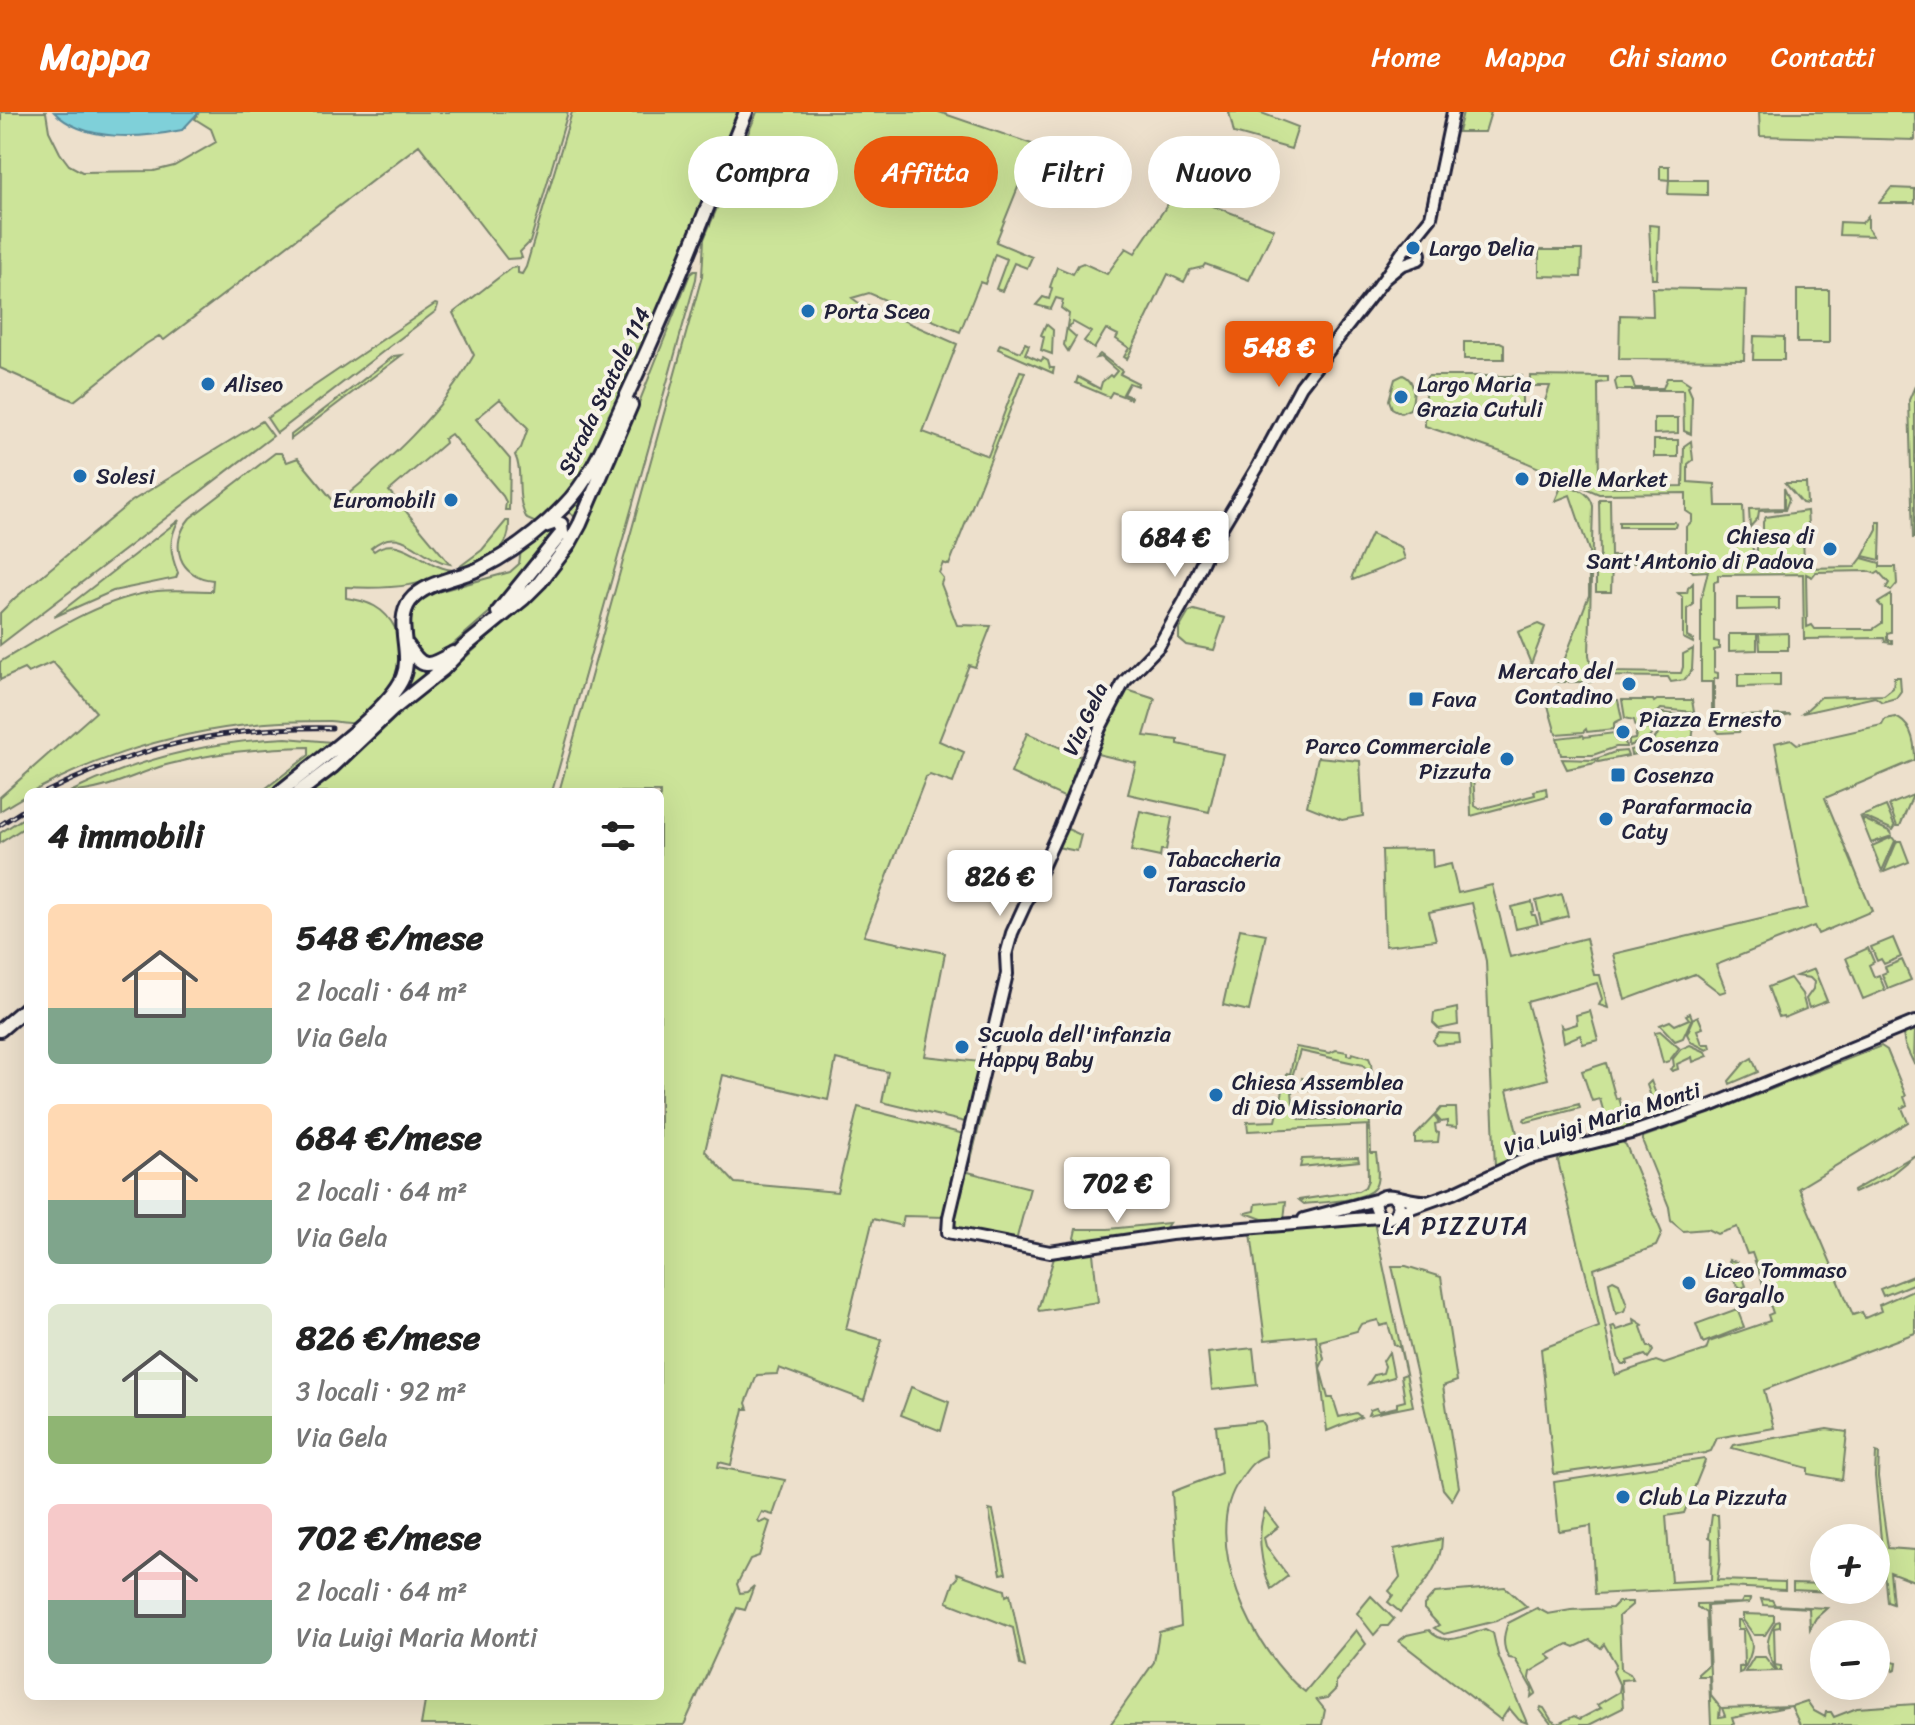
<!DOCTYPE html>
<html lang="it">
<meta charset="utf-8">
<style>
:root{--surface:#fff;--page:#f6f6f6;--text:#222;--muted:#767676;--accent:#ea580c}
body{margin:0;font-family:Sriracha,sans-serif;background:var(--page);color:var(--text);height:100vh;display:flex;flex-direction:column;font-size:30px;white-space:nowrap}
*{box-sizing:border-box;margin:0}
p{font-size:26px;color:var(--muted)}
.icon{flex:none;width:44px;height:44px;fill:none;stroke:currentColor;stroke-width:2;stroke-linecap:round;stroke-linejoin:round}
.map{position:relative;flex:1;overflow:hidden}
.details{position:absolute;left:24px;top:676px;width:640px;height:912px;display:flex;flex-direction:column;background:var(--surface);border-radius:12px;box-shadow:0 8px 32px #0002}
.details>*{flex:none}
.banner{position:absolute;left:688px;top:24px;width:760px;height:72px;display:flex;gap:16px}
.fabs{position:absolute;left:1810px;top:1412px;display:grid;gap:16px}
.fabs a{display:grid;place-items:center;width:80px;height:80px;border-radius:50%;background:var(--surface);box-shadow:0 8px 32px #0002;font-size:40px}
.price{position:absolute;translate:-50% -68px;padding:0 18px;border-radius:8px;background:#fff;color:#222;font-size:26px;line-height:52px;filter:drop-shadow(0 2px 4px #0008)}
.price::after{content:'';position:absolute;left:50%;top:48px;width:24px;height:18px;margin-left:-12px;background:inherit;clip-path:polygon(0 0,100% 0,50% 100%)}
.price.active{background:var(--accent);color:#fff}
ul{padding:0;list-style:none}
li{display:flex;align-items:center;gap:24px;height:200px;padding:0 24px}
li span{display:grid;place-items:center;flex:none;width:224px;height:160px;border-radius:12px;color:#555}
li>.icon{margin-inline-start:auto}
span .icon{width:96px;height:96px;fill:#fffc;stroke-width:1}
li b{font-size:34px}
h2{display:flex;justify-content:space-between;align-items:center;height:96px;padding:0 24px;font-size:34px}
.tag{padding:0 28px;border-radius:36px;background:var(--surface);box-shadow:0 8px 32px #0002;font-size:28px;line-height:72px}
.tag.active{background:var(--accent);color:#fff}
header{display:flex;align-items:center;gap:48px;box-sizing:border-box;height:112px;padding:0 40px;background:var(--accent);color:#fff}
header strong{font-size:38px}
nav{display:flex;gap:44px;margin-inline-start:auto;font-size:28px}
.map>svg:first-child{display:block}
.green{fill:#cce499;stroke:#77836a;stroke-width:2}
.water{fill:#7fd0d9;stroke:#5a8a9a;stroke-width:2}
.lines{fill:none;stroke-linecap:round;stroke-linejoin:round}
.minor-casing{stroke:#22223b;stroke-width:16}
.major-casing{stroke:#22223b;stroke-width:18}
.minor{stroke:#f7f3e8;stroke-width:10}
.major{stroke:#f7f3e8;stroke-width:12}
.rail-casing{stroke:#22223b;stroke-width:5}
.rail{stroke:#f7f3e8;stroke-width:2;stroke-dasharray:6;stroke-linecap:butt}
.poi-dot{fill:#1f6fb2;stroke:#f7f3e8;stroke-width:3}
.labels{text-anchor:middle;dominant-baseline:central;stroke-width:8;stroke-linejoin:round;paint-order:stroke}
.poi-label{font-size:22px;fill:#22223b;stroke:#f7f3e8;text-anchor:start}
.street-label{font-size:22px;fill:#22223b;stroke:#f7f3e8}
.neighbourhood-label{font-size:24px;letter-spacing:2px;fill:#22223b;stroke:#f7f3e8}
</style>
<header>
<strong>Mappa</strong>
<nav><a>Home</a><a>Mappa</a><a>Chi siamo</a><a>Contatti</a></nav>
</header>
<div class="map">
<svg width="1915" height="1613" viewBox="0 0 1915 1613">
<rect width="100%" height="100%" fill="#ede0cc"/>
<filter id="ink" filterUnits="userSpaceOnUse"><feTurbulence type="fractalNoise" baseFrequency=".0125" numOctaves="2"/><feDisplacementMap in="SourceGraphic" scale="16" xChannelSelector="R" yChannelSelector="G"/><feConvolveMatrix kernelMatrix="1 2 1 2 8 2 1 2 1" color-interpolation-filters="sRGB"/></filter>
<g filter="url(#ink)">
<path class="green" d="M1 0H46L49 19 60 41 69 53 82 60 154 59 174 54 216 30 211 17 195 7 199 0H568L530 130 520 140 522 146 507 147 419 33 164 228 159 224 146 232 74 289 0 256Z
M572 0H742L647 230C619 278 587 390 536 411L527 407C514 383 524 361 515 343L521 336 528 316 500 287 476 307 510 347 509 398H505L506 390 503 384 451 322 444 327 445 331 389 379 450 452C419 447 402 409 371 436L374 439C402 419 426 458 455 458L482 438 506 409H509C509 417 509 425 504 432 497 443 485 448 473 453 432 473 391 478 346 475V486C368 489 384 495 395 516 413 551 394 578 367 599 364 602 357 609 353 611 347 612 335 609 329 609 304 609 280 609 256 612 165 621 75 651 0 699V685L96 600 53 550 28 561 24 557 0 568V550C49 521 99 487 157 479 175 477 194 479 212 479L213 468C179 465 168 432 190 406L275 341H281L287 350 298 346 336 392C389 349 440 303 474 243L453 201 511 156 518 155V161L522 162 526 155Z
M757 0H939L1035 33 996 130 1032 145 1027 156 1014 151 1002 179 996 177 1007 147 995 142 985 172 980 170 960 220 869 181 852 186 863 194 868 193 957 232 923 320 988 344 1020 259 1025 260 949 453 943 451 939 461 943 466 941 472 957 513 991 514 975 555 969 553 939 629 964 640 953 671 930 663 926 665 864 824 945 841 925 944 981 950 965 1010 882 990 888 960 836 947 828 988 723 963 705 1039 735 1071 837 1080 858 995 964 1022 945 1105 904 1104 902 1114 873 1107 846 1217 882 1228 864 1288 779 1256 777 1262 757 1263 746 1291 748 1297H744L731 1353 719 1350 718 1355 785 1368 773 1403 762 1400 758 1408 760 1411 766 1408 770 1410 759 1444 750 1447 737 1472 740 1481 747 1480 754 1474 745 1498 737 1496 684 1613H421L426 1584H660V680H559L702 164 704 127Z
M1229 0H1259L1298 15 1291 37 1234 21Z
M1463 0H1491L1485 20H1458Z
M1759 0H1915V28L1760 24Z
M1660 54H1669V68H1707V83L1668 82 1669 68 1660 67Z
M1891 76 1915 77V91H1879Z
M1176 80 1274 117 1249 168 1205 152 1203 155 1190 158 1184 170 1168 162 1127 247 1124 245 1129 236 1116 227 1118 223 1106 217 1094 237 1084 229 1091 220 1073 210 1067 217 1076 225 1068 239 1064 233 1069 202 1061 196 1063 188 1056 186 1051 197 1036 193 1043 185 1049 187 1052 176 1050 175 1057 155 1073 162 1078 153 1083 151 1107 162 1126 136 1135 141Z
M1868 104V117L1873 124 1839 123 1840 110 1862 111Z
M1649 113 1659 114 1657 167H1652Z
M1539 138H1582L1581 165 1539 164Z
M694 159H697L696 167 552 680H307L381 618 404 592 434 573 522 496 555 461 573 435 616 349 690 162Z
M1652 176 1746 178 1744 248 1619 247 1620 203 1653 204Z
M1797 178H1829V231H1797Z
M435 192 438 193 436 199 277 321 267 306Z
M1046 212 1053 218 1052 242 1041 238 1044 225 1041 223Z
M1754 224 1784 225V248H1753Z
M1464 230H1500L1504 232V247H1464Z
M1025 231 1029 233 1025 242 1041 249 1043 246 1048 249 1050 256H1054L1053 261 998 237 1000 232 1021 240Z
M1100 242 1122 259 1120 262 1138 271 1137 274 1129 271 1123 282 1131 285 1130 287 1112 280 1109 285 1076 271 1078 265 1100 277 1102 270 1110 263 1112 265 1117 259 1101 245 1096 246Z
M402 243 291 327V323L394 244Z
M1403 263C1416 268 1415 286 1410 297L1401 301 1392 296 1389 288 1395 267Z
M1428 264H1522V298H1542L1550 274H1530V264L1608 265V270L1598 271 1599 375 1683 374 1684 334 1691 329 1693 348 1688 352V370L1715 372 1716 394H1743L1744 417H1746L1747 428 1752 432 1753 439H1757V432L1763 427V410L1766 405 1807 399 1808 412 1803 418 1804 456 1855 455 1862 446 1880 451V455H1896L1897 472 1891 479 1886 476 1889 471 1879 460 1876 462 1868 459 1816 460 1812 465 1806 462 1807 515 1812 513 1815 517H1873L1882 511V495L1878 491 1891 483V520L1887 521V528H1892V531L1885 530 1884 526 1804 527 1803 462 1718 463V469L1714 470V529L1719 530V537L1714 538V560L1718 561V566L1714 567V600L1721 604 1791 603 1743 613 1739 620 1719 621 1712 612V570H1701V487L1708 459 1693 460 1684 451H1612L1611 480H1596V446H1600L1599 387H1610L1611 444 1686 443V415L1692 409V403L1686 399V381L1599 382 1507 342 1425 314V269Z
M1617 266H1631L1635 276H1663L1667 266H1681L1690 272 1688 275 1692 284 1691 322 1684 319 1683 278H1617L1615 270Z
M1915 274V426H1913L1909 288Z
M1654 306H1678V321L1654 322Z
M262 309 273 324 0 533V501L15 486 132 389Z
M1654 328H1678V345H1654Z
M604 339C579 402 565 443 511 489L537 462 574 411V404L566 399Z
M1785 371H1806L1807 392 1802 391Z
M1561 375C1576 374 1590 380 1593 394L1589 543 1592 559 1596 551 1604 560 1681 561 1683 555V542L1693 537 1692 558 1684 568 1671 570 1668 565 1596 564 1591 570H1556L1589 483V439L1570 383 1555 389Z
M1784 376 1789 387 1785 398 1759 399 1758 406 1750 415 1749 397 1784 396Z
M179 408C168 427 170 442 178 461L176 466 113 479 54 505Z
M1619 410H1675L1676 412 1675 415H1619Z
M1877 410H1881L1880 448 1863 444 1877 418Z
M553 414 559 418 500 491 434 549 428 550C410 532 399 503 422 484L510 460 519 452 521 438Z
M1371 422 1401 435 1405 447 1353 468 1352 464Z
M1693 471V493L1687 497V525L1693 528V531L1683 526V486L1678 481H1687L1688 476Z
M1737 486H1779V497L1737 498Z
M1194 498 1225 506 1214 538 1186 533 1179 527V517L1189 500Z
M1538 512 1545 515 1531 552 1518 520Z
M1788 521V538H1760L1759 522Z
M1729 522H1757V538L1729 539Z
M410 547 435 557 328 653 289 680 394 591 399 583Z
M1738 562H1780V574L1738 575Z
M1894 565H1900L1901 579 1896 586 1882 590 1875 585 1803 601 1821 585 1884 583 1893 576Z
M1124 577 1155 587 1144 624 1178 628V632L1223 642 1209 700 1128 682 1136 651 1093 641Z
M1549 588H1584L1585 590 1588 588H1618L1622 607 1614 611V617L1587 620 1586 617 1583 620 1556 622 1547 590Z
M1622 588H1653L1654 590 1657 588H1692L1694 600 1661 597 1655 603V613L1636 615 1634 608 1625 606Z
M1662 601 1694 604V609L1670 612 1669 609 1660 612Z
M1895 605C1912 611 1915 632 1915 648L1825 686 1872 799 1818 822 1814 814 1716 853 1726 879 1720 881 1695 862 1625 888 1613 842 1807 796 1775 631 1791 627 1797 632 1882 613 1885 607Z
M1694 613 1692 630 1667 635 1666 633 1664 636 1631 643 1630 638C1643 635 1657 631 1660 616Z
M1656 616 1649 626 1629 634V628L1635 627 1637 618Z
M1027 621 1084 646 1068 687 1011 661Z
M1614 621 1616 628 1625 629 1626 635H1616L1593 643H1561L1557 626 1583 623 1584 625Z
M286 626 332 630 275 680H261L309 643V635C261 636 212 641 166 653 134 662 104 680 70 680 138 647 211 629 286 626Z
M1626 639 1628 644 1598 650 1597 648 1595 651 1567 657 1562 647 1593 648 1615 640Z
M1318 645 1360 649 1363 704 1342 708 1307 694Z
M1473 663 1475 694 1480 697 1535 683 1534 679 1546 676 1547 684 1471 704 1470 664Z
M1913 683 1900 714H1897L1889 693Z
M1886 694 1895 715 1893 718 1862 704Z
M1140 699 1172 706 1166 738H1161L1160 745 1131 739Z
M28 703V713L0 731V721Z
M1861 706 1891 720 1892 724 1871 731Z
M1063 715 1081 723 1077 739 1057 735 1046 760 1043 759Z
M1892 725 1895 729 1882 759 1872 734Z
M1897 729H1901L1909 750 1884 760Z
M1432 737 1433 756 1451 752 1458 781 1492 773 1510 845 1586 826 1594 863H1600L1608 896 1599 893 1602 887 1597 871 1527 890 1548 967 1507 978 1522 1043 1495 1055 1486 849 1472 791 1429 800 1436 828 1385 834 1382 738Z
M1562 782 1568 804 1541 811 1536 789Z
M1532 790 1534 799 1531 800 1532 803H1535L1538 812 1516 817 1511 795Z
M1240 817 1266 822 1249 899 1223 893Z
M1893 826 1901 845 1884 852 1881 847 1877 849 1871 835Z
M1868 836 1874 850 1869 853 1874 865 1879 863 1885 878 1863 887 1846 846Z
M1902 848 1911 868 1888 877 1882 862 1887 860 1885 855Z
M1814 857 1827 889 1809 896 1806 887 1813 877 1814 870 1810 866 1796 864Z
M1790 866 1802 882 1806 897 1784 906 1783 904 1779 905 1768 875Z
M1457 896 1458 913 1439 917 1433 911 1434 901Z
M1590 899 1598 928 1583 932 1580 923 1564 930 1561 913 1564 916 1577 912 1576 903Z
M1690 901 1692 906 1683 926 1675 929 1660 913 1670 909 1675 913 1689 907 1686 903Z
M1698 904 1703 916 1697 918 1702 932H1710L1711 936 1707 938 1691 930 1687 922 1694 906Z
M1915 916 1914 952 1905 933 1903 923Z
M1660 919 1679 936 1669 949 1663 951 1655 920Z
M1439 921 1459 922 1460 931 1436 933 1433 928Z
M1690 933 1706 940 1708 944 1693 950 1692 945 1677 952 1678 957 1672 959 1670 957 1674 954 1673 947 1681 937Z
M1881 934 1887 938 1906 984 1904 985 1907 993 1902 996 1908 1010 1799 1076 1853 1203 1862 1200 1865 1206 1881 1199 1879 1193 1915 1177V1221L1764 1278 1774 1316 1717 1326 1711 1339 1705 1341 1554 1362 1541 1237 1599 1215 1558 1049 1560 1043 1621 1029 1626 1033 1662 1121 1656 1134 1594 1157 1615 1263 1656 1249 1664 1252 1706 1238 1709 1230 1770 1209 1768 1203 1773 1201 1752 1141 1747 1142 1737 1115 1717 1122 1707 1117 1683 1119 1671 1109 1669 1095 1642 1028 1643 1025 1709 1002Z
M1296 935 1330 941 1336 938 1347 940V943L1351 944 1352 941 1369 946 1371 951 1373 975 1368 974 1366 957 1363 953 1300 939 1291 968 1294 1002 1301 1008 1369 1005 1370 1013 1248 1019 1247 1010 1276 1009 1287 961 1290 962Z
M1752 946 1758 960 1730 972 1729 969 1745 950Z
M1606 951 1616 987 1619 986 1622 996 1633 993 1636 1002 1632 1012 1634 1013 1618 1020 1606 1009 1600 987 1592 989 1582 959Z
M1302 966 1342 976 1301 978Z
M1651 969 1660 993 1669 996 1681 992 1685 997 1669 1003 1656 999 1647 973Z
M983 976 988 977 968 1060 1030 1076 1016 1129 963 1119 953 1112 952 1106Z
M1579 992 1580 996 1527 1010 1524 1008 1525 1006Z
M1441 996H1456L1457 1015 1447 1014V1009L1441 1010 1435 1003Z
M1434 1004 1439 1011 1435 1012 1436 1020 1439 1021 1438 1030 1415 1031V1024Z
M1367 1015H1370L1371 1041H1376C1377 1051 1380 1064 1376 1073 1369 1090 1320 1090 1304 1092L1299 1088 1358 1079 1365 1075 1368 1068Z
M1915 1043 1887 1066 1854 1081 1853 1079Z
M1358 1045 1359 1049 1300 1055 1302 1047Z
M1286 1089 1284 1108 1262 1107 1246 1101 1255 1099 1256 1092Z
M1374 1110 1413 1294 1368 1303 1370 1298 1376 1296 1379 1299 1397 1295V1291L1405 1289 1401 1264 1406 1262 1400 1236 1394 1232 1388 1212 1380 1214 1378 1208 1361 1212 1357 1219 1320 1229 1324 1247 1320 1256 1328 1286H1333L1339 1305 1356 1301 1361 1305 1327 1319 1316 1223 1265 1228 1251 1121Z
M1169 1111 1165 1117 1080 1131 1074 1126 1076 1117H1108Z
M1089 1140 1093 1141 1098 1190 1039 1199 1038 1197 1054 1146Z
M1729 1148 1737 1150 1746 1174 1741 1176 1735 1171Z
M1392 1154H1406L1441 1165 1457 1269 1443 1274 1459 1375 1452 1388 1443 1377Z
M1915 1163V1171L1883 1184 1880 1177Z
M1613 1168 1619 1171 1627 1193 1624 1199 1616 1202 1609 1170Z
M1737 1197 1744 1215 1703 1231 1696 1212Z
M1634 1207 1643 1213 1641 1215 1648 1235H1651L1653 1239 1648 1246 1645 1243 1627 1249 1628 1252H1622L1619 1248 1611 1215 1614 1214 1617 1218 1635 1212Z
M1253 1236 1257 1273 1212 1278 1208 1241Z
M1389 1240 1394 1265 1368 1272 1374 1263 1383 1261 1385 1254 1383 1249Z
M911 1275 949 1290 941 1319 901 1303Z
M1261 1309 1264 1314 1266 1344C1253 1348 1248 1356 1240 1368 1198 1425 1254 1542 1305 1580L1356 1518 1366 1532 1336 1569V1577L1327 1586 1317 1588 1325 1598 1322 1613H1110L1154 1550 1159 1520 1181 1514 1172 1380 1221 1361 1216 1314Z
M1827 1317 1847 1320 1842 1368 1808 1362V1356L1732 1336 1734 1333Z
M1876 1340 1879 1341 1878 1365 1888 1436 1915 1438 1914 1469 1890 1460 1893 1492 1887 1490 1875 1364Z
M1704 1347 1705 1349 1684 1401 1666 1404 1671 1470 1711 1468 1712 1427 1709 1425 1712 1403H1718L1720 1449 1717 1468 1785 1470V1478L1727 1475 1595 1482 1591 1414 1559 1419 1554 1370Z
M989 1398 993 1399 1006 1461 1001 1462Z
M1265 1398 1278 1415 1264 1426 1266 1434 1288 1464 1271 1477C1261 1453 1256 1422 1265 1398Z
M1442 1427C1442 1457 1418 1478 1400 1500L1388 1490 1393 1483 1389 1479 1400 1465 1394 1437Z
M957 1461 1005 1478 1006 1484 1010 1482 1025 1555 1020 1553 1013 1516 947 1490 954 1470 958 1466Z
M1793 1471 1824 1472V1478H1865L1866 1484 1861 1482 1859 1487 1832 1480 1793 1478Z
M1505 1475 1527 1495 1496 1509 1444 1522 1434 1516 1439 1513 1424 1497V1493L1435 1481Z
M1371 1484 1394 1507 1388 1514H1382L1374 1523 1357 1501Z
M1743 1487H1750L1749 1491 1707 1494 1711 1584 1720 1595 1719 1605 1725 1604 1722 1596 1792 1594 1807 1589 1814 1599 1825 1605 1826 1600H1831L1834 1605 1857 1596 1915 1592V1613H1800L1791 1594 1732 1606 1734 1612 1732 1613H1711L1709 1564H1698V1562L1708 1553 1706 1501 1697 1495V1492L1741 1491Z
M1761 1487 1772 1488 1775 1493 1827 1496 1816 1506 1810 1517 1809 1496 1763 1493Z
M1618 1490H1632V1493L1619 1504 1621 1557 1630 1562 1633 1567 1621 1568 1623 1596 1589 1613H1552L1540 1598 1541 1595 1544 1596 1552 1609 1558 1612 1574 1604 1580 1607 1601 1596 1597 1593 1619 1580 1620 1574 1613 1559 1616 1552 1604 1532 1601 1536 1590 1528 1575 1535 1568 1532 1547 1543 1552 1547 1530 1560 1529 1566 1536 1581 1531 1585 1532 1577 1515 1547 1509 1546C1502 1534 1503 1524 1508 1511L1537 1496 1548 1502 1571 1498 1612 1496Z
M1743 1502 1774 1503V1509L1765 1523H1754L1743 1508Z
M1738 1508H1740C1755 1530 1756 1537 1742 1560L1739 1561V1555L1744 1554 1743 1517H1738Z
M1780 1509V1515L1774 1516 1775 1553 1781 1554V1559H1778C1765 1541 1764 1529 1776 1510Z
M1485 1517 1493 1521 1498 1543 1527 1611 1519 1608 1509 1596 1501 1608 1399 1529 1407 1523 1429 1518C1444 1536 1467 1523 1485 1517Z
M1876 1525 1884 1530H1879L1880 1541H1885L1888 1549 1897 1551 1896 1558 1893 1559 1892 1554 1876 1555Z
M1754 1545H1765L1776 1559 1745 1560Z"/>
<path class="water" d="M54 0H199L182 18C142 26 84 31 54 0Z"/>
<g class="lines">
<defs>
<path id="minor" d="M1407 135 1431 105 1453 0
M1395 1085 1399 1094 1395 1104 1386 1107 1379 1105 1374 1092C1384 1074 1405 1090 1424 1089
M1397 1101 1453 1081 1526 1047 1631 1021 1710 994 1915 910
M1379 1105 1171 1122 1050 1140 948 1120 949 1105 1007 862 1006 843 1012 821 1060 716 1100 616 1124 570 1159 534 1185 488 1208 438 1257 356 1301 274 1384 167 1401 153 1419 147 1420 142 1417 136 1406 135 1384 167
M1304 1107 1375 1088"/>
<path id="major" d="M498 500 562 421 561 412 556 410 544 414
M408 534C423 560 430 554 453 541
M280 680C310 655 390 598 403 565 413 540 394 511 410 489 426 469 459 467 481 456 511 441 540 419 563 395 594 364 608 323 626 285 670 192 707 95 746 0
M299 680 333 654 393 597 443 557 464 535 524 486 540 470 569 432 580 412 631 293
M0 918 28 894"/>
</defs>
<use href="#minor" class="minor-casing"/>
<use href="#major" class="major-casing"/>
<use href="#minor" class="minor"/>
<use href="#major" class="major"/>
<defs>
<path id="rail" d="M46 680C140 633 227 614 332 616
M0 713 28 695"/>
</defs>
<use href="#rail" class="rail-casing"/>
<use href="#rail" class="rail"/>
</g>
</g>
<g class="poi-dot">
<circle cx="1413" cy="136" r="8"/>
<circle cx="808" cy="199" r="8"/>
<circle cx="208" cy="272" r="8"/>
<circle cx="1401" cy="285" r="8"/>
<circle cx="80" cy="364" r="8"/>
<circle cx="1522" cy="367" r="8"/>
<circle cx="451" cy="388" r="8"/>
<circle cx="1830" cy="437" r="8"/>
<circle cx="1629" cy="572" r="8"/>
<rect x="1408" y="579" width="16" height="16" rx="4"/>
<circle cx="1623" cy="620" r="8"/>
<circle cx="1507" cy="647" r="8"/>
<rect x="1610" y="655" width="16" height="16" rx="4"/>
<circle cx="1606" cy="707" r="8"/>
<circle cx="1150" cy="760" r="8"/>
<circle cx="962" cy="935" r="8"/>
<circle cx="1216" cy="983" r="8"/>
<circle cx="1689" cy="1171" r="8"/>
<circle cx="1623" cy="1385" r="8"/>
</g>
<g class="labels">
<g class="poi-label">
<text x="1429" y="136">Largo Delia</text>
<text x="824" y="199">Porta Scea</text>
<text x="224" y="272">Aliseo</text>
<text x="1417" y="272">Largo Maria<tspan x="1417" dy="25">Grazia Cutuli</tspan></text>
<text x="96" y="364">Solesi</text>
<text x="1538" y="367">Dielle Market</text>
<text x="435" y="388" text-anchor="end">Euromobili</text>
<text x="1814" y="424" text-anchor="end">Chiesa di<tspan x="1814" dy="25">Sant'Antonio di Padova</tspan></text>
<text x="1613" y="559" text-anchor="end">Mercato del<tspan x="1613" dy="25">Contadino</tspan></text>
<text x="1432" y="587">Fava</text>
<text x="1639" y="607">Piazza Ernesto<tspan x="1639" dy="25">Cosenza</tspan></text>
<text x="1491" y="634" text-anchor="end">Parco Commerciale<tspan x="1491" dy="25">Pizzuta</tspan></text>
<text x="1634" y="663">Cosenza</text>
<text x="1622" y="694">Parafarmacia<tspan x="1622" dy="25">Caty</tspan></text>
<text x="1166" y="747">Tabaccheria<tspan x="1166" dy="25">Tarascio</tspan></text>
<text x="978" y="922">Scuola dell'infanzia<tspan x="978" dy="25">Happy Baby</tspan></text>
<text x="1232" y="970">Chiesa Assemblea<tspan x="1232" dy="25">di Dio Missionaria</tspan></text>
<text x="1705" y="1158">Liceo Tommaso<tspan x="1705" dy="25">Gargallo</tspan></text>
<text x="1639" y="1385">Club La Pizzuta</text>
</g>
<g class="street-label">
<text transform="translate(604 279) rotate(-64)">Strada Statale 114</text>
<text transform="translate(1085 607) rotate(-65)">Via Gela</text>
<text transform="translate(1602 1007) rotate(-17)">Via Luigi Maria Monti</text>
</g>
<g class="neighbourhood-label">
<text x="1456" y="1114">LA PIZZUTA</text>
</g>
</g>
</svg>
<div class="fabs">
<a>+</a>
<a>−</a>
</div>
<b class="price active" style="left:1279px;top:277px">548 €</b>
<b class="price" style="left:1175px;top:467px">684 €</b>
<b class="price" style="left:1000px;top:806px">826 €</b>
<b class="price" style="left:1117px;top:1113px">702 €</b>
<div class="banner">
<a class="tag">Compra</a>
<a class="tag active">Affitta</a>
<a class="tag">Filtri</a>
<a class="tag">Nuovo</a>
</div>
<section class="details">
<h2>4 immobili<svg class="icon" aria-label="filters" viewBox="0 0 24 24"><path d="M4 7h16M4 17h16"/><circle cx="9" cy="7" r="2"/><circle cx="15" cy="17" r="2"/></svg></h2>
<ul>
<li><span style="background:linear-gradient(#ffd9b3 65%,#7fa58c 0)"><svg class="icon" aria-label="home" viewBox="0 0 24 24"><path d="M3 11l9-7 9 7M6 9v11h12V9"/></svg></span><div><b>548 €/mese</b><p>2 locali · 64 m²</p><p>Via Gela</p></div></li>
<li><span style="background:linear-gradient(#ffd9b3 60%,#7fa58c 0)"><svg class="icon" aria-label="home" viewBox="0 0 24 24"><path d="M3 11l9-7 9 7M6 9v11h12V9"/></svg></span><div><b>684 €/mese</b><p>2 locali · 64 m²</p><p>Via Gela</p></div></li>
<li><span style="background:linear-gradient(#dfe7d0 70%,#8fb573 0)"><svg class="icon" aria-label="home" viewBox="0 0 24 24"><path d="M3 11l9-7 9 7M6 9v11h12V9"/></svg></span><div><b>826 €/mese</b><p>3 locali · 92 m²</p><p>Via Gela</p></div></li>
<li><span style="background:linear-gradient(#f6c9c9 60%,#7fa58c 0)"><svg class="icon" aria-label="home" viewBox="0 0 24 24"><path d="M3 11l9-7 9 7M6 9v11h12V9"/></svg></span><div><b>702 €/mese</b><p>2 locali · 64 m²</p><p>Via Luigi Maria Monti</p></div></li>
</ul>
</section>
</div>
